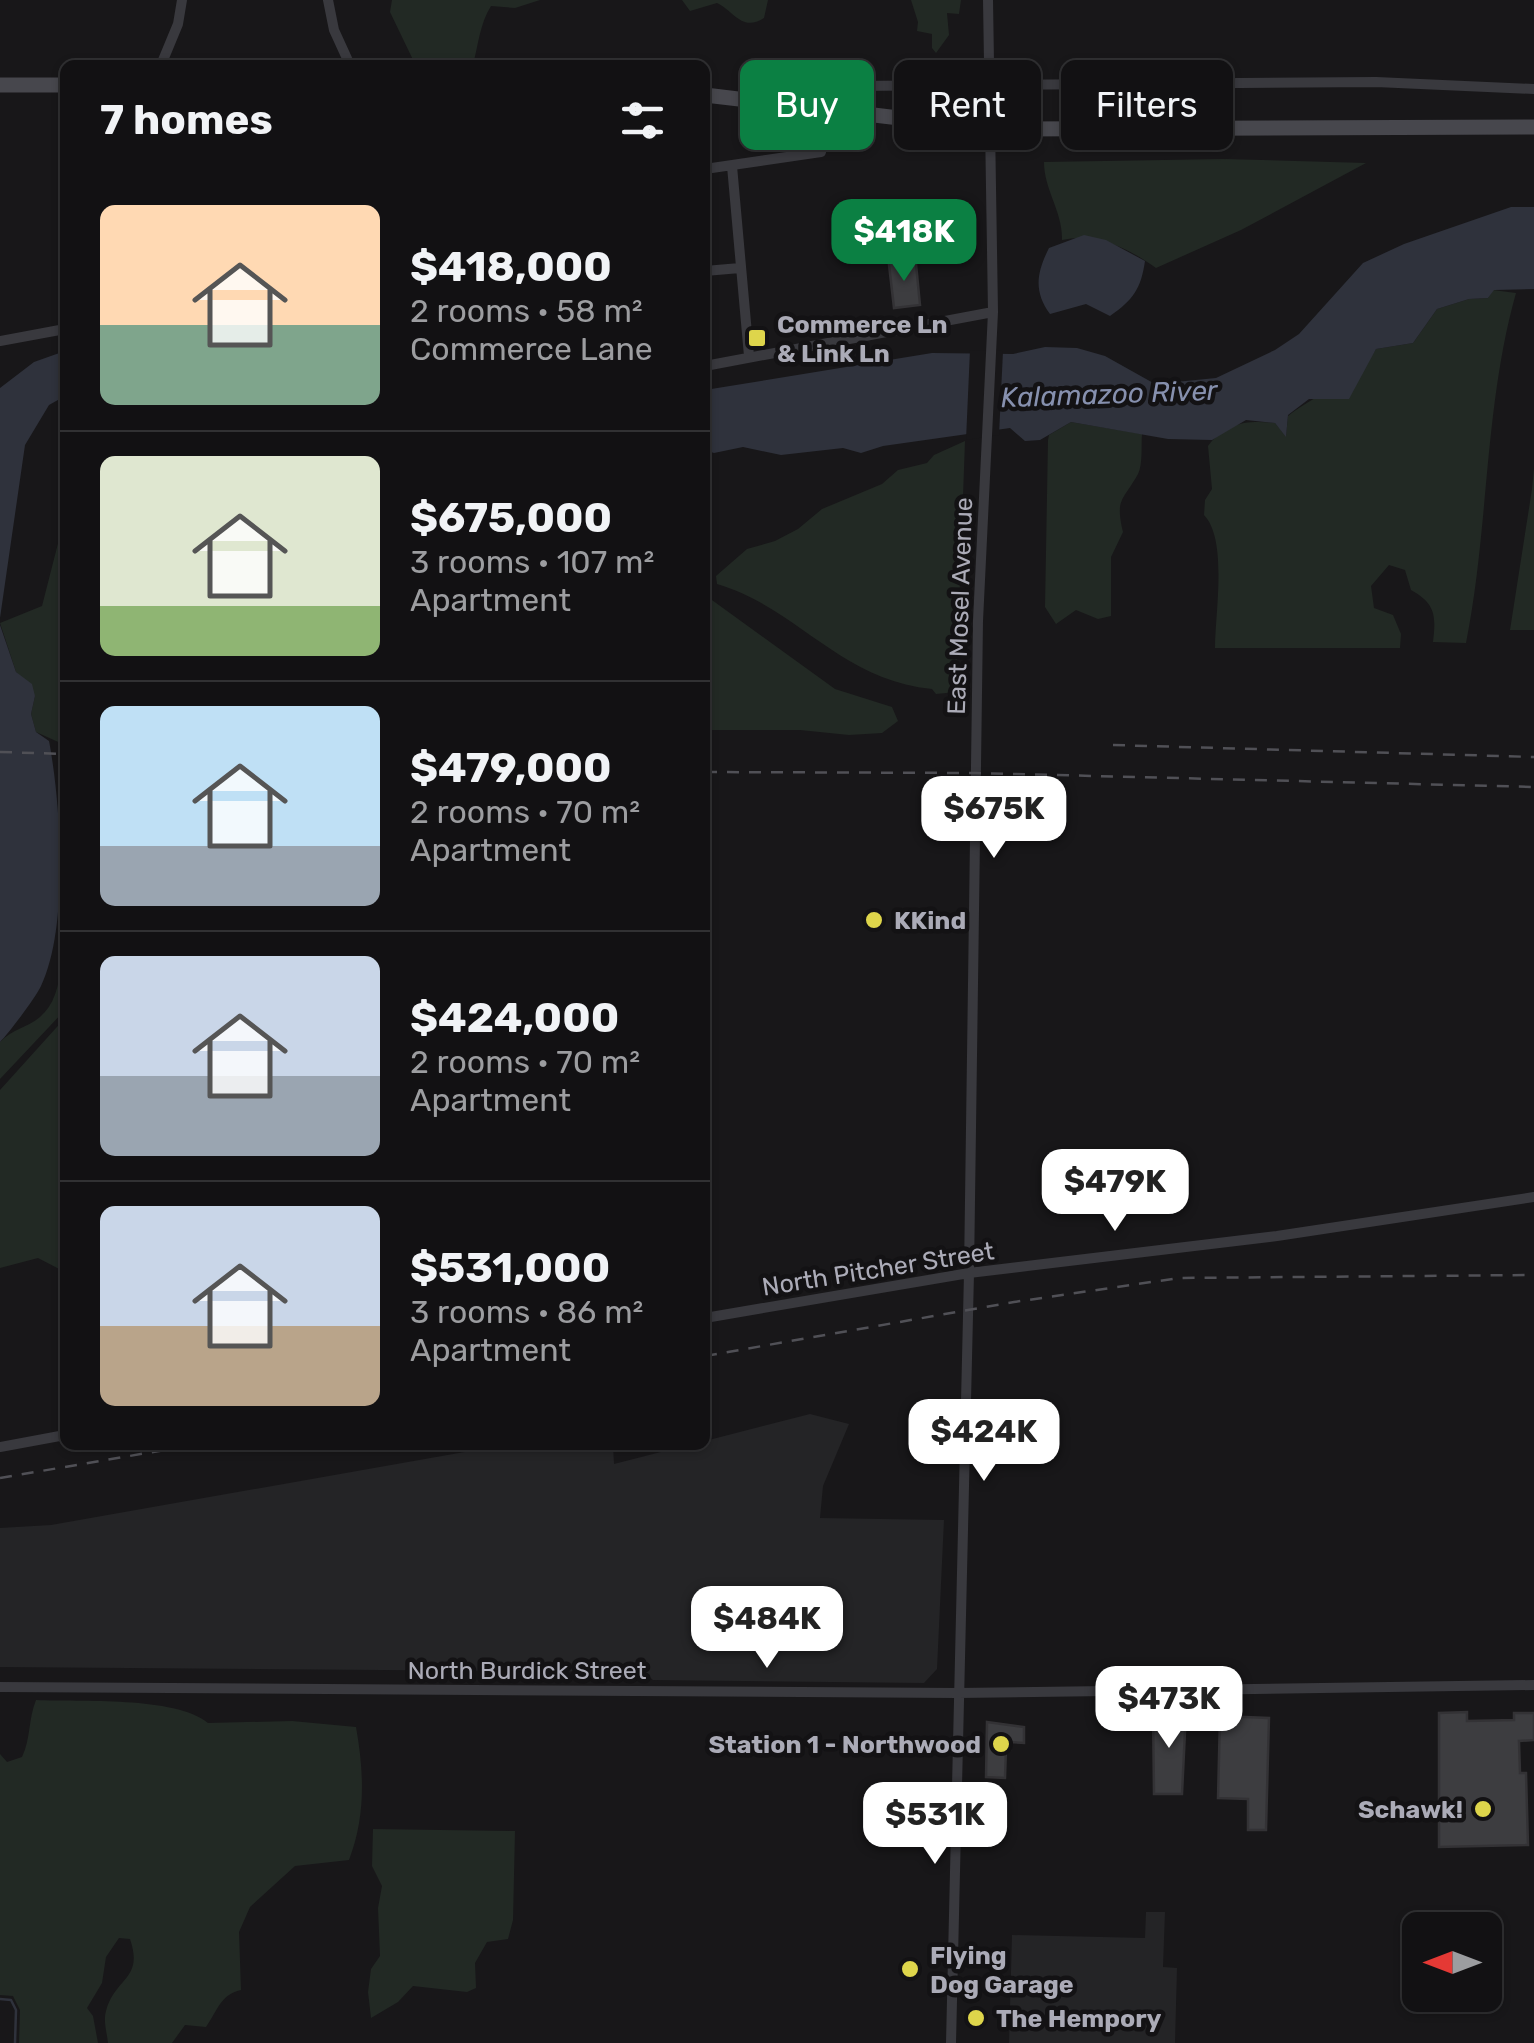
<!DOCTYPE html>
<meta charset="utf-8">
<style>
:root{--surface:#121113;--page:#1b1a1c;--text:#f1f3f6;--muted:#9c9da0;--line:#313133;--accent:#0b8043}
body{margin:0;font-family:Rubik,sans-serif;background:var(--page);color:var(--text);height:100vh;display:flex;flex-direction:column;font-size:38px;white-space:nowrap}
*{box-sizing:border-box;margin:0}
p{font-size:32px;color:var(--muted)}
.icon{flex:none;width:55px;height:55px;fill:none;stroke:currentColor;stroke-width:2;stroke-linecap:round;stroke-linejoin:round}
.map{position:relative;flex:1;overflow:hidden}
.details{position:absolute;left:60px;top:60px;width:650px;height:1390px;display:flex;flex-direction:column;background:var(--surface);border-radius:15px;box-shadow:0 2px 8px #0004,0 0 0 2px var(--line)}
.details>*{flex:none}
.top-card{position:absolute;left:740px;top:60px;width:642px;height:90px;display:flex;gap:20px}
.needle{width:65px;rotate:270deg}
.buttons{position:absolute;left:1402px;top:1912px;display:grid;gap:20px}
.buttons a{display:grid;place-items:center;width:100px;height:100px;border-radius:15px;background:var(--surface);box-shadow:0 2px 8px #0004,0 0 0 2px var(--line);font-size:50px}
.price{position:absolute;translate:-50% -85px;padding:0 22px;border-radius:20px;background:#fff;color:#222;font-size:32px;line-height:65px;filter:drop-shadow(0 2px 5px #0008)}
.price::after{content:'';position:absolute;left:50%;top:60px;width:30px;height:22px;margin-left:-15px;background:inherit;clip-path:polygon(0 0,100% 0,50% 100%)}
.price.on{background:var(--accent);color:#fff}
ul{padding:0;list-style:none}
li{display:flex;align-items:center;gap:30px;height:250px;padding:0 40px}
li+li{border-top:2px solid var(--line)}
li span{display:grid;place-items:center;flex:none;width:280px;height:200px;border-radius:15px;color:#555}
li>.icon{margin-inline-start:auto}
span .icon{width:120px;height:120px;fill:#fffc;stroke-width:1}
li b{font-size:42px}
h2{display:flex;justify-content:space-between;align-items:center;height:120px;padding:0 40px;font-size:42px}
.tag{padding:0 35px;border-radius:15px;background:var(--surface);box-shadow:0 2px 8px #0004,0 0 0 2px var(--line);font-size:35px;line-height:90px}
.tag.on{background:var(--accent);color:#fff}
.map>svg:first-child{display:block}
.built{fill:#242426}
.green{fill:#222924}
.water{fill:#2f323c}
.pier{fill:#181719}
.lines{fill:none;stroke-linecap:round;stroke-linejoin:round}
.stream{stroke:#2f323c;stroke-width:2.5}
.building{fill:#3d3d40;stroke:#333235;stroke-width:2.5}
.street{stroke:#39393e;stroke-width:10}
.secondary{stroke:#47474d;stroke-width:15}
.rail{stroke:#505056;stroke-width:2.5;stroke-dasharray:12 10;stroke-linecap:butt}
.poi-dot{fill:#ded54b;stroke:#131214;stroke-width:4}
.labels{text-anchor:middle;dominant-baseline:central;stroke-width:9;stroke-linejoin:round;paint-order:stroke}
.poi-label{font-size:25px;font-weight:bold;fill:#ababb7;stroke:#131214;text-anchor:start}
.street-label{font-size:25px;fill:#ababb7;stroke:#131214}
.water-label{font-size:28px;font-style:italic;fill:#8690ae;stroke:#131214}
</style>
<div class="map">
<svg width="1534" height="2043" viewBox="0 0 1534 2043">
<rect width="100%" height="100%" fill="#181719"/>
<path class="built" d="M810 1414 849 1424 823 1486 820 1518 944 1520 937 1669 924 1683 653 1680 644 1672 0 1667V1528L51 1525 504 1445H613L614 1464 688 1445H705V1441Z
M1146 1912H1165L1163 1967 1177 1968 1175 2043H1009L1012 1935 1145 1938Z"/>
<path class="green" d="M392 0H540L515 8 491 6C480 23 478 46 473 65L415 64 390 12Z
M682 0H768L764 18C742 32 735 12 717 3L690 11Z
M911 0H961L959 14 947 13 949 35 936 53 932 48V34L917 31 918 22Z
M1223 159 1366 163 1241 230 1156 268C1128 248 1096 232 1062 240 1063 212 1044 190 1044 162Z
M1493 290 1516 293C1484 406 1489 528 1466 643L1433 642C1436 616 1436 604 1411 590L1405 570 1389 565 1371 586 1374 608 1393 615 1401 634 1400 648H1215C1215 613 1228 540 1204 515L1205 500 1212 489 1208 446C1225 422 1249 420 1275 423L1286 436 1288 416C1317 393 1358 380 1376 349L1413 343 1437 309 1469 299 1488 298Z
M1071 422 1142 434C1141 446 1143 464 1138 474 1123 501 1115 498 1123 532L1111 557V616L1098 619 1076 610 1056 624 1045 607 1048 440 1049 435Z
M965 441 956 692 936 694 932 689C840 680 798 608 717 584L716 576 747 549 775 541 798 529 822 509 882 484 898 470 927 463 934 455Z
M1534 468V630H1510L1532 489Z
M65 516V745L36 732 31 714 35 696 16 672 0 623 42 606Z
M705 595 835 689 892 707 898 721 882 733 849 735 800 730H705Z
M65 906V1010L0 1079V1042C12 1029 27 1028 40 1017 68 994 60 940 65 906Z
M65 1018V1272L38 1258 0 1268V1090Z
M36 1700C80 1702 175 1696 208 1723L292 1721 356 1727C364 1772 366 1816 349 1860L295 1866 250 1907 239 1932 241 1990C220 1995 218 2010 206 2027L185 2025 172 2043H108C107 2033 103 2021 106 2011 115 1977 144 1980 130 1939L119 1938 106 1957 102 1983 87 2008 93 2016 98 2043H19L20 2010 13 1996 0 1995V1754L7 1762 22 1757C31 1738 28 1720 36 1700Z
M373 1829 515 1831 513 1920 508 1939 487 1942 475 1963 476 1988 467 1992 413 1986 398 2002 371 2018 368 1992 371 1969 380 1956 378 1908 382 1886 372 1866Z"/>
<path class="water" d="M1511 207H1534V289L1494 290 1488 298 1469 299 1437 309 1413 343 1376 349 1349 399H1309L1288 415 1286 437 1275 423 1246 420 1212 440 1168 439 1071 422 1040 440 1025 441 1010 428 883 446 861 453 843 448 781 455 743 447 714 453 705 450V390L932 353 1013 354 1045 347 1077 348 1105 356 1155 384 1216 378 1275 350 1299 334 1363 263 1404 244Z
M1084 235 1106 240 1145 261C1141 289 1133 300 1110 316L1086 304 1050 314C1033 291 1037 272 1049 248Z
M65 351V396L49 405 25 445 0 618V388L34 362Z
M0 625 16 672 32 684 35 696 31 714 36 732 49 741C61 804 69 927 41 986 36 997 9 1033 0 1042Z"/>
<path class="pier" d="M970 350 1003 351 999 435 966 440Z"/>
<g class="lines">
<path class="stream" d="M0 1999 11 2000 16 2010 15 2043"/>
</g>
<path class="building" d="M898 255 899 266 916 264 920 305 894 308 888 256Z
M1153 1711H1186L1182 1794H1154Z
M1467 1712V1721L1514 1720V1713H1534V1740L1519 1741 1520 1773H1526L1528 1845 1439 1847V1713Z
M1220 1716 1269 1718 1266 1830H1248V1799L1218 1798Z
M987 1722 1024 1727V1743L1010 1742V1749L1006 1748 1005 1778 986 1777Z"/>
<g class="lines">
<path class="street" d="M328 0 334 30 350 65
M161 65 178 24 182 0
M851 86 1376 82 1534 89
M732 166 749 356
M705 169 821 152 830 112
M705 271 740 268
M0 341 65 329
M705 366 993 312
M705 1318 969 1273 1277 1236 1534 1197
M0 1447 65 1435
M0 1687 958 1693 1534 1685
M951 2043 969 1273 978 621 993 312 988 0"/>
<path class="secondary" d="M0 85H65
M705 95 992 129 1534 127"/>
<path class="rail" d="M1113 745 1534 757
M0 752 65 754
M705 772 976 773 1534 787
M705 1356 1014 1302 1179 1278 1534 1275
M0 1478 194 1445"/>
</g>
<g class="poi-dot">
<rect x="747" y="328" width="20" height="20" rx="5"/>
<circle cx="874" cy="920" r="10"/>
<circle cx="1001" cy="1744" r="10"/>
<circle cx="1483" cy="1809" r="10"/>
<circle cx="910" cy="1969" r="10"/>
<circle cx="976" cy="2018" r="10"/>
</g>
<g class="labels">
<g class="poi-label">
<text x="777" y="324">Commerce Ln<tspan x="777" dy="29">&amp; Link Ln</tspan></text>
<text x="894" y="920">KKind</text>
<text x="981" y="1744" text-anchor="end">Station 1 - Northwood</text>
<text x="1463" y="1809" text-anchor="end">Schawk!</text>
<text x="930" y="1955">Flying<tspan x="930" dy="29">Dog Garage</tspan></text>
<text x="996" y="2018">The Hempory</text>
</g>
<g class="street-label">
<text transform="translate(960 606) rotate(-88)">East Mosel Avenue</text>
<text transform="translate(878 1269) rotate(-9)">North Pitcher Street</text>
<text x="527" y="1670">North Burdick Street</text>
</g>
<g class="water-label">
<text transform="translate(1109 394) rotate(-2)">Kalamazoo River</text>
</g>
</g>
</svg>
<div class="buttons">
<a><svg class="needle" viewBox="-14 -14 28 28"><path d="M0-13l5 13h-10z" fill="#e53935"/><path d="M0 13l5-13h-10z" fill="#9c9da0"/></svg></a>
</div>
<b class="price on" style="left:904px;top:284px">$418K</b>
<b class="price" style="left:994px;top:861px">$675K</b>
<b class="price" style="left:1115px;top:1234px">$479K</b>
<b class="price" style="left:984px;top:1484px">$424K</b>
<b class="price" style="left:767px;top:1671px">$484K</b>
<b class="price" style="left:1169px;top:1751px">$473K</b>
<b class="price" style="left:935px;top:1867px">$531K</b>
<div class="top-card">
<a class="tag on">Buy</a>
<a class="tag">Rent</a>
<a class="tag">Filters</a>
</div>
<section class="details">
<h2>7 homes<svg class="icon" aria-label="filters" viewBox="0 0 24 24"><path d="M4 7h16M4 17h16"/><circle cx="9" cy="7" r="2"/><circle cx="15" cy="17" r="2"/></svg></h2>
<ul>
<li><span style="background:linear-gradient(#ffd9b3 60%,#7fa58c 0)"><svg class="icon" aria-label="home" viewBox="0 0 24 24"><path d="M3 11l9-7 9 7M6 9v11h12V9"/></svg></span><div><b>$418,000</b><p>2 rooms · 58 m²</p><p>Commerce Lane</p></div></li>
<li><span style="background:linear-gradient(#dfe7d0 75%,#8fb573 0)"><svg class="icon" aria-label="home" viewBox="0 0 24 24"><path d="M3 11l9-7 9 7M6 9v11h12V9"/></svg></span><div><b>$675,000</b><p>3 rooms · 107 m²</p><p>Apartment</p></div></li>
<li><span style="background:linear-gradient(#bfe0f5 70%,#9aa5b1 0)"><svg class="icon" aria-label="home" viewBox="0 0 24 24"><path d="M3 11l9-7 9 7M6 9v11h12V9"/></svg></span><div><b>$479,000</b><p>2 rooms · 70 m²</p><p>Apartment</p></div></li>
<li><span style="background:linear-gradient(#c9d6e8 60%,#9aa5b1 0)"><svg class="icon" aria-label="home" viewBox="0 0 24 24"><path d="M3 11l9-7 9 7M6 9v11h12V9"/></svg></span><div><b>$424,000</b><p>2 rooms · 70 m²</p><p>Apartment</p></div></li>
<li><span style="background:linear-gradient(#c9d6e8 60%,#b9a48a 0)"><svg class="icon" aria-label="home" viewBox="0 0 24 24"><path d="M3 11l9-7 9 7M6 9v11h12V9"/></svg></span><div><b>$531,000</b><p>3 rooms · 86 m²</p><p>Apartment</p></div></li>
</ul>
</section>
</div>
